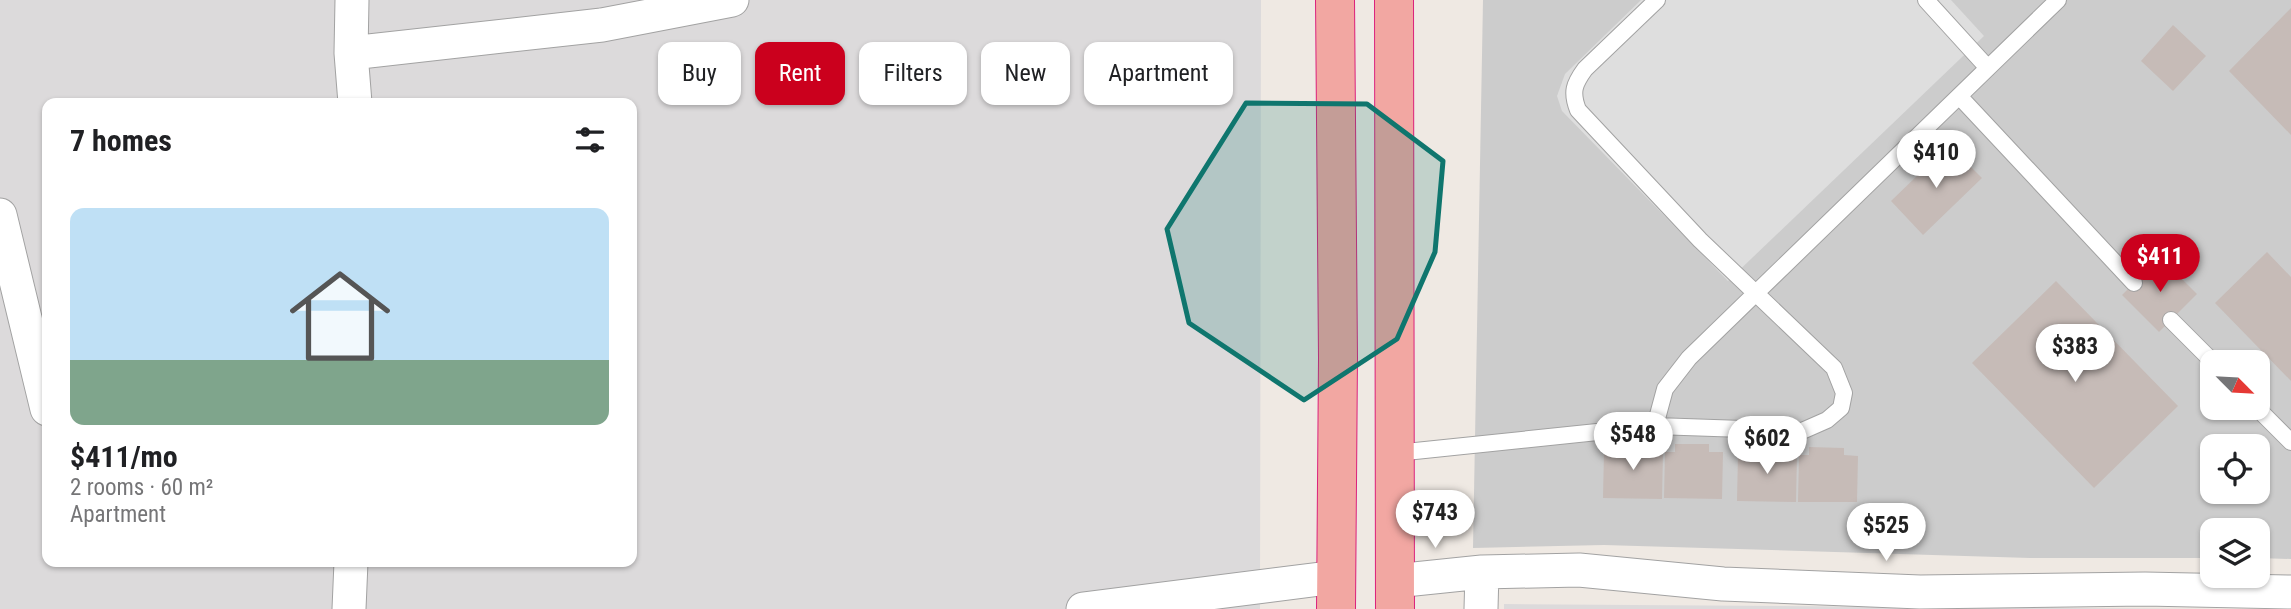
<!DOCTYPE html>
<meta charset="utf-8">
<style>
:root{--surface:#fff;--page:#f2f2f2;--text:#202124;--muted:#757577;--line:#e0e0e0;--accent:#cb001d}
body{margin:0;font-family:"Roboto Condensed",sans-serif;background:var(--page);color:var(--text);height:100vh;display:flex;flex-direction:column;font-size:26px;white-space:nowrap}
*{box-sizing:border-box;margin:0}
p{font-size:23px;color:var(--muted)}
.icon{flex:none;width:38px;height:38px;fill:none;stroke:currentColor;stroke-width:2;stroke-linecap:round;stroke-linejoin:round}
.map{position:relative;flex:1;overflow:hidden}
.drawer{position:absolute;left:42px;top:98px;width:595px;height:469px;display:flex;flex-direction:column;background:var(--surface);border-radius:14px;box-shadow:0 2px 5px #0004}
.drawer>*{flex:none}
.banner{position:absolute;left:658px;top:42px;width:665px;height:63px;display:flex;gap:14px}
.needle{width:46px;rotate:114deg}
.controls{position:absolute;left:2200px;top:350px;display:grid;gap:14px}
.controls a{display:grid;place-items:center;width:70px;height:70px;border-radius:14px;background:var(--surface);box-shadow:0 2px 5px #0004;font-size:35px}
.price{position:absolute;translate:-50% -60px;padding:0 16px;border-radius:24px;background:#fff;color:#222;font-size:23px;line-height:46px;filter:drop-shadow(0 2px 4px #0008)}
.price::after{content:'';position:absolute;left:50%;top:42px;width:21px;height:16px;margin-left:-10px;background:inherit;clip-path:polygon(0 0,100% 0,50% 100%)}
.price.selected{background:var(--accent);color:#fff}
ul{padding:0;list-style:none}
li{display:grid;align-content:center;gap:14px;height:371px;padding:0 28px}
li+li{border-top:2px solid var(--line)}
li span{display:grid;place-items:center;height:217px;border-radius:14px;color:#555}
li>.icon{margin-inline-start:auto}
span .icon{width:126px;height:126px;fill:#fffc;stroke-width:1}
li b{font-size:30px}
h2{display:flex;justify-content:space-between;align-items:center;height:84px;padding:0 28px;font-size:30px}
.chip{padding:0 24px;border-radius:14px;background:var(--surface);box-shadow:0 2px 5px #0004;font-size:24px;line-height:63px}
.chip.selected{background:var(--accent);color:#fff}
.map>svg:first-child{display:block}
.residential{fill:#dcdadb;fill-rule:evenodd}
.religious{fill:#ccc;fill-rule:evenodd}
.parking{fill:#dedede}
.building{fill:#c6bbb7}
.lines{fill:none;stroke-linecap:round;stroke-linejoin:round}
.service-casing{stroke:#a2a2a2;stroke-width:18}
.minor-casing{stroke:#a2a2a2;stroke-width:35}
.trunk-casing{stroke:#db227c;stroke-width:40}
.service{stroke:#fff;stroke-width:16}
.minor{stroke:#fff;stroke-width:33}
.trunk{stroke:#f2a7a2;stroke-width:38}
.marked{fill:#0f766e;fill-opacity:0.2;stroke:#0f766e;stroke-width:5;stroke-linejoin:round}
</style>
<div class="map">
<svg width="2291" height="609" viewBox="0 0 2291 609">
<rect width="100%" height="100%" fill="#efe9e3"/>
<path class="residential" d="M0 0H1261L1260 609H0ZM47 103H632V562H47Z
M1504 604 2212 609H1504Z"/>
<path class="religious" d="M1483 0H2291V559L2258 558V530H2212V558H2030L1604 545 1473 548ZM2212 362H2258V408H2212ZM2212 446H2258V492H2212Z"/>
<path class="parking" d="M1641 0H1951L1984 36 1728 281 1562 111 1557 96 1565 74Z"/>
<path class="building" d="M2291 8V135L2229 71Z
M2173 25 2206 56 2173 91 2141 61Z
M1949 145 1982 178 1923 235 1891 201Z
M2267 252 2291 277V381L2215 303Z
M2160 257 2197 294 2159 332 2122 295Z
M2056 281 2178 406 2094 488 1972 363Z
M1614 443H1649V452H1663L1662 499 1603 498 1604 451H1614Z
M1675 444H1709V452H1723L1722 499 1664 498 1665 452H1675Z
M1749 446 1783 447V455H1797L1796 502 1737 501 1738 454H1749Z
M1809 447 1844 448V455L1858 456 1857 502H1798L1799 455H1809Z"/>
<g class="lines">
<defs>
<path id="service" d="M1926 0 1987 67
M1959 96 2134 283
M2171 320 2213 362
M2257 408 2291 442
M1655 426 1665 389 1689 358 2058 0
M1396 453 1655 426 1802 431 1827 420 1841 408 1844 393 1834 368 1700 240 1578 110C1571 92 1574 84 1585 69L1657 0"/>
<path id="minor" d="M352 0 351 53 355 103
M351 53 602 25 732 0
M0 215 47 409
M1395 581 1482 572 1579 570 1723 584 1920 592 2145 589 2291 592
M349 609 351 562
M1083 609 1336 577
M1481 609 1482 572"/>
<path id="trunk" d="M1335 0 1338 358 1336 609
M1394 0 1395 609"/>
</defs>
<use href="#service" class="service-casing"/>
<use href="#minor" class="minor-casing"/>
<use href="#trunk" class="trunk-casing"/>
<use href="#service" class="service"/>
<use href="#minor" class="minor"/>
<use href="#trunk" class="trunk"/>
</g>
<path class="marked" d="M1246 103 1367 104 1443 161 1435 252 1397 339 1304 400 1189 323 1167 229Z"/>
</svg>
<div class="controls">
<a><svg class="needle" viewBox="-14 -14 28 28"><path d="M0-13l5 13h-10z" fill="#e53935"/><path d="M0 13l5-13h-10z" fill="#757577"/></svg></a>
<a><svg class="icon" aria-label="locate" viewBox="0 0 24 24"><circle cx="12" cy="12" r="6"/><path d="M12 2v4M12 18v4M2 12h4M18 12h4"/></svg></a>
<a><svg class="icon" aria-label="layers" viewBox="0 0 24 24"><path d="M12 4l9 5-9 5-9-5zM3 14l9 5 9-5"/></svg></a>
</div>
<b class="price" style="left:1936px;top:190px">$410</b>
<b class="price selected" style="left:2160px;top:294px">$411</b>
<b class="price" style="left:2075px;top:384px">$383</b>
<b class="price" style="left:1633px;top:472px">$548</b>
<b class="price" style="left:1767px;top:476px">$602</b>
<b class="price" style="left:1435px;top:550px">$743</b>
<b class="price" style="left:1886px;top:563px">$525</b>
<div class="banner">
<a class="chip">Buy</a>
<a class="chip selected">Rent</a>
<a class="chip">Filters</a>
<a class="chip">New</a>
<a class="chip">Apartment</a>
</div>
<section class="drawer">
<h2>7 homes<svg class="icon" aria-label="filters" viewBox="0 0 24 24"><path d="M4 7h16M4 17h16"/><circle cx="9" cy="7" r="2"/><circle cx="15" cy="17" r="2"/></svg></h2>
<ul>
<li><span style="background:linear-gradient(#bfe0f5 70%,#7fa58c 0)"><svg class="icon" aria-label="home" viewBox="0 0 24 24"><path d="M3 11l9-7 9 7M6 9v11h12V9"/></svg></span><div><b>$411/mo</b><p>2 rooms · 60 m²</p><p>Apartment</p></div></li>
</ul>
</section>
</div>
